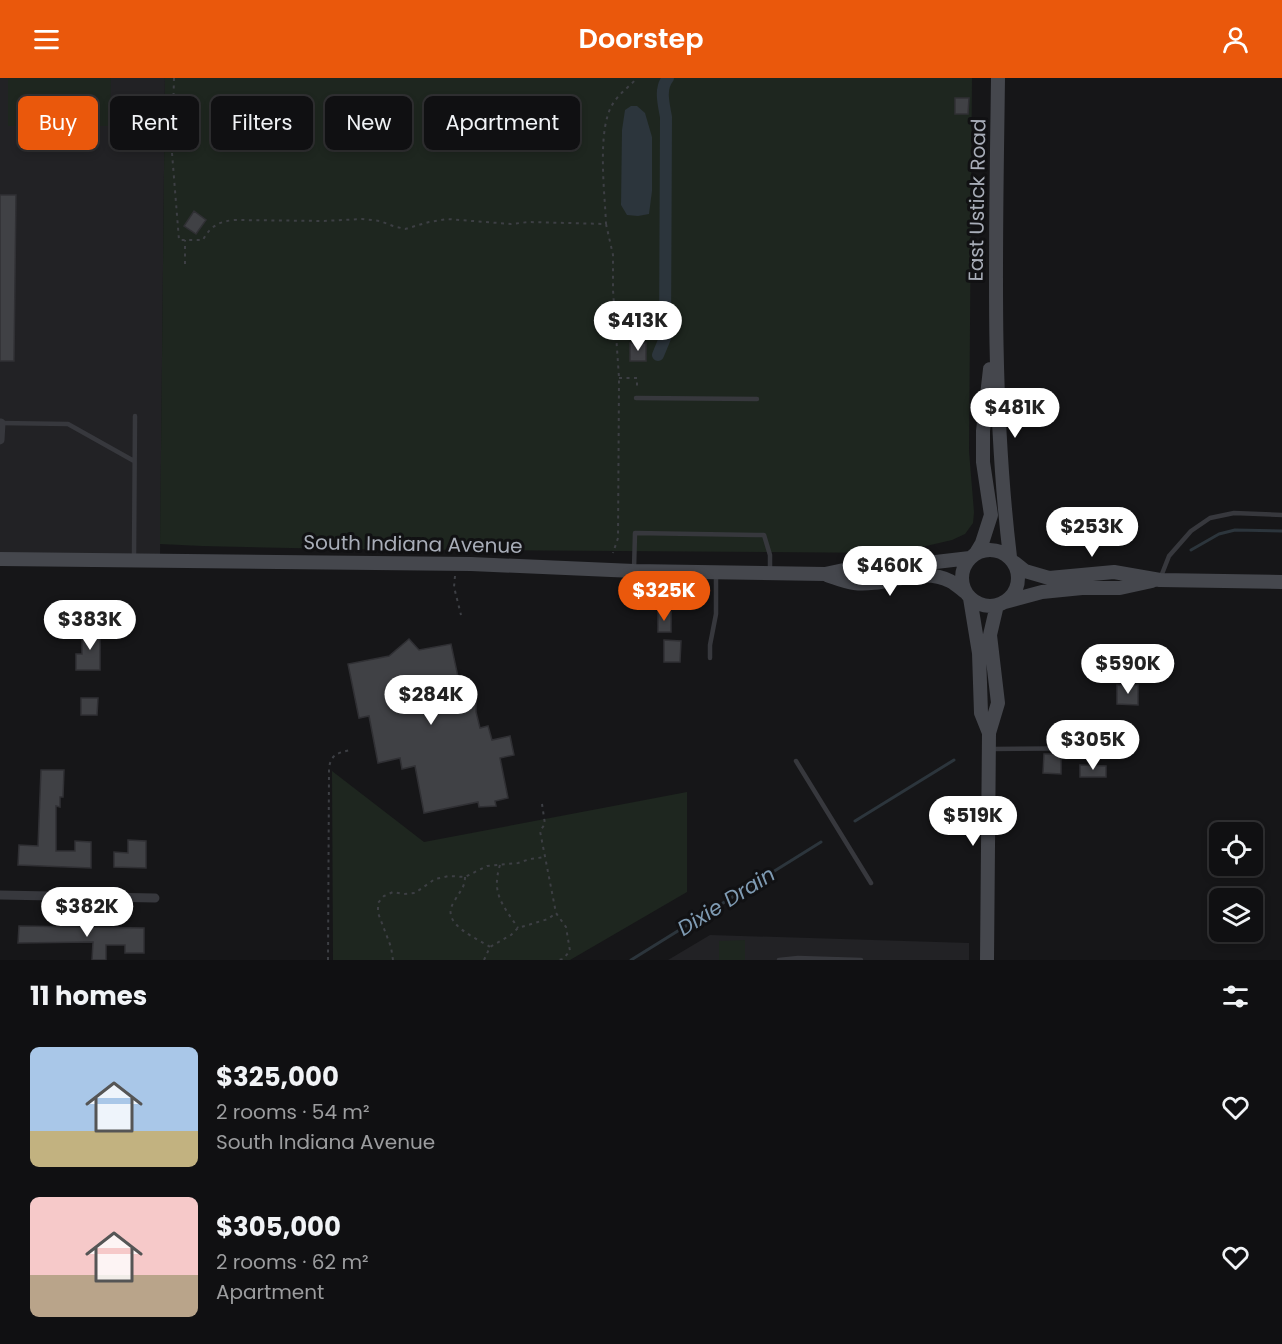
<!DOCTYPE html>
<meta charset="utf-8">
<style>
:root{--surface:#101012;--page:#19191b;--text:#f1f3f6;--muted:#9c9d9f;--line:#303032;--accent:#ea580c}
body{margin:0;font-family:Poppins,sans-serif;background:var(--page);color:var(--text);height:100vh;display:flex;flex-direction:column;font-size:22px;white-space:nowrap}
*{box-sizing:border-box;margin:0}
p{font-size:20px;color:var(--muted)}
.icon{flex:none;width:33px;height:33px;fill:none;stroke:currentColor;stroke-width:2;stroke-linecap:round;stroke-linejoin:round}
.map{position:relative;height:882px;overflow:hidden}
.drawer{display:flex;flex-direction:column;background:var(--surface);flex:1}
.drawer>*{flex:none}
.guide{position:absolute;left:18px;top:18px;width:600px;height:54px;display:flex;gap:12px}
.tools{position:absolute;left:1209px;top:744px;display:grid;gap:12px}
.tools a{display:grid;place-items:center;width:54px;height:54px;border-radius:9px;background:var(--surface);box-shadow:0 3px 9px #0003,0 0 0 2px var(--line);font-size:30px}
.price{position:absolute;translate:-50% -51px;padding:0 14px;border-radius:21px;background:#fff;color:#222;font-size:20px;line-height:39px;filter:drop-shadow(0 2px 3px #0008)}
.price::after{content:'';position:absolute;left:50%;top:36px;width:18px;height:14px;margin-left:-9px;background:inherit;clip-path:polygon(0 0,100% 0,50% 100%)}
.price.active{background:var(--accent);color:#fff}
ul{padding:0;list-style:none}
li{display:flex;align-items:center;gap:18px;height:150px;padding:0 30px}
li span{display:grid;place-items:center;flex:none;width:168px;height:120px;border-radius:9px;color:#555}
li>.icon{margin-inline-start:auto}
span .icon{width:72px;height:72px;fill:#fffc;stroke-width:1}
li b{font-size:26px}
h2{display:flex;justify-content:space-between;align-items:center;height:72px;padding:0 30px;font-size:26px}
.pill{padding:0 21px;border-radius:9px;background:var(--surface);box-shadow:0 3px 9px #0003,0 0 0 2px var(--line);font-size:21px;line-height:54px}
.pill.active{background:var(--accent);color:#fff}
header{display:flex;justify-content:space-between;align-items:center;height:78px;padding:0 30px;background:var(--accent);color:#fff;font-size:27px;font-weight:600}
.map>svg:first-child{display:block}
.built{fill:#222225}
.green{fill:#1e261f}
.water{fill:#2c353c}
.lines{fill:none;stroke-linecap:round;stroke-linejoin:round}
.stream{stroke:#2c353c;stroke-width:3}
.canal{stroke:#2c353c;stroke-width:12}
.building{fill:#404145;stroke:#303034;stroke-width:1.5}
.path{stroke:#3d3f44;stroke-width:2;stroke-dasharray:3 4.5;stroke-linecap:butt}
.service{stroke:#37383d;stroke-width:4.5}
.minor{stroke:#37383d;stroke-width:9}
.secondary{stroke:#45474d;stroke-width:14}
.labels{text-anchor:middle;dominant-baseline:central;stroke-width:6;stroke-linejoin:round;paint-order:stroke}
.street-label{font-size:20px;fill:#a8adb8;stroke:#111113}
.water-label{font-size:21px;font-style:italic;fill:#7f9bb3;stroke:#111113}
</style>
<header><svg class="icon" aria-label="menu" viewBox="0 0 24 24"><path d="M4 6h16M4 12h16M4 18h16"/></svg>Doorstep<svg class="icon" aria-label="person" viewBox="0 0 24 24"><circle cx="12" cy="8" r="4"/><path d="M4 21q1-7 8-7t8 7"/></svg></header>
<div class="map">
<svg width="1282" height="882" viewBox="0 0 1282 882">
<rect width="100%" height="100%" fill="#161618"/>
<path class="built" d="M0 0H165L160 482 0 481Z
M710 857 969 865V882H668Z"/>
<path class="green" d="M8 0H111L110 43 108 48H8Z
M165 0H972L969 373 974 434 973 445 965 456 952 462 896 475 339 471 202 468 160 466Z
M332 693 424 764 687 714V814L570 882H333Z
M745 862V882H719V863Z"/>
<path class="water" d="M631 28H637L645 35 652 59V113L649 136 638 138 627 137 621 127 622 52 625 32Z"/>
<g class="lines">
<path class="stream" d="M1191 472 1219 456 1235 452 1282 453
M855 743 954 682
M631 882 821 764"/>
<path class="canal" d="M658 277 665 260 666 39C664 27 659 11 668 0"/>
</g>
<path class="building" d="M955 20H969L968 36H955Z
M0 117H16L14 283H0Z
M194 133 206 142 196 156 184 148Z
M630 265H646V283H630Z
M658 534H671V554H658Z
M82 551H100V592H76V576H82Z
M409 561 419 572 451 566 461 613 471 616 476 623V634L480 650 488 648 492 662 510 658 514 677 500 680 508 720 495 723 496 728 479 729 478 724 424 735 415 688 402 691 400 680 378 685 369 638 359 640 348 586 389 578Z
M664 562 681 563 680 584H664Z
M1117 607H1138V627L1117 626Z
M81 620H98L97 637H81Z
M1044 676H1061V696L1043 695Z
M1080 687 1106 688V699H1080Z
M41 692H64L63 719H60V729L56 728V773H75V763L91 764V790L18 787 19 767 38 768Z
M128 762 146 763V790L114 789V774L128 775Z
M19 848 144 850V875H125V867H106V882H92L93 864 18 865Z"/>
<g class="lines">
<path class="path" d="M174 0 172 75 179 162H203C210 148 220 143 235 142L324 143 362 141 380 143 393 148 405 151 429 144 447 141 511 146 529 144 606 146C605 115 596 49 614 24 620 15 630 8 637 0
M606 146 613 177V212L619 300 618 460 613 475
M185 186V162
M619 300H637V312
M455 498 454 509 461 537
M542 726 545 746 540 753 556 835 566 849 570 873 563 881 559 882
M500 787C491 816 503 827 518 850
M465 799C465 810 459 814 454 824 439 846 477 860 490 869
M328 882 329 690C331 676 338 675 350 672
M393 882 391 869 378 835V825L384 818 393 814 403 816 415 815 435 801 449 798 465 799 487 788 518 785 530 781 545 779
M484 882 490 869 511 857 518 850 548 841 556 835"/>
<path class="service" d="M636 320 757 321
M0 345 68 346 134 383
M134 479 135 338
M634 491 635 455 756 457H764L770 477V493
M1160 501 1169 478 1191 453 1210 440 1234 435 1282 437
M710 580V567L716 536V496
M992 671 1129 670
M796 683 871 805
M779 882 798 880 861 882"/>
<path class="minor" d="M0 362 1 345
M0 817 155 820"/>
<path class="secondary" d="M998 0C996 160 991 320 1010 479
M962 500a28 28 0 1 1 56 0a28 28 0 1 1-56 0Z
M976 475 982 465 991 437 983 384V353L990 291
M0 481 471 486 634 493 825 496 853 490 910 487 970 480
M1015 485 1025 493 1049 500 1114 494 1160 502 1282 504
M827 497C836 500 845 504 854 505 885 509 921 488 950 503 956 506 961 511 965 514
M970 520 979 575 981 635 989 655
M1005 524 1042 514 1082 510H1120L1152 503
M987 882 989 655 998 625 990 557 997 527"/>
</g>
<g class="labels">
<g class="street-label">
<text transform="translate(977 122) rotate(-89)">East Ustick Road</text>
<text transform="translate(413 466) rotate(1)">South Indiana Avenue</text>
</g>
<g class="water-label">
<text transform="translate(726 823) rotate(-32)">Dixie Drain</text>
</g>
</g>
</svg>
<div class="tools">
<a><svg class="icon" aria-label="locate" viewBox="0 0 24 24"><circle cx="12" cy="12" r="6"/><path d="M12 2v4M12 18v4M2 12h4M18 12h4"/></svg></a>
<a><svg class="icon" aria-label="layers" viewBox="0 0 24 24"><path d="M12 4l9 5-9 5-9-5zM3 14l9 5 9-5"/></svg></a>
</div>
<b class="price" style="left:638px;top:274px">$413K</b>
<b class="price" style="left:1015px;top:361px">$481K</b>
<b class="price" style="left:1092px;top:480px">$253K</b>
<b class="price" style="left:890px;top:519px">$460K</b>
<b class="price active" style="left:664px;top:544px">$325K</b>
<b class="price" style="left:90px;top:573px">$383K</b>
<b class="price" style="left:1128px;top:617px">$590K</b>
<b class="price" style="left:431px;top:648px">$284K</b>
<b class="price" style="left:1093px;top:693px">$305K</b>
<b class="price" style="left:973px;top:769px">$519K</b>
<b class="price" style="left:87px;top:860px">$382K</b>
<div class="guide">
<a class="pill active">Buy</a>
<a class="pill">Rent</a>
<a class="pill">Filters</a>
<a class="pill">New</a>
<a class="pill">Apartment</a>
</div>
</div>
<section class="drawer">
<h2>11 homes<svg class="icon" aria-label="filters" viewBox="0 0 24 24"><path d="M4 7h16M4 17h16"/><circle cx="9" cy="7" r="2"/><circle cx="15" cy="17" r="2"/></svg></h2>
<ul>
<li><span style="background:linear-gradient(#a9c7e8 70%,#c2b280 0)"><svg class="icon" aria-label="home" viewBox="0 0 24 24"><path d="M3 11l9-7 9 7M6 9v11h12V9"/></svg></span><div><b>$325,000</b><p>2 rooms · 54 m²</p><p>South Indiana Avenue</p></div><svg class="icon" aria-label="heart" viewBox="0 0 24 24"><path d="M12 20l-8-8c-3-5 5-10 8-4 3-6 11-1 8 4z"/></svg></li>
<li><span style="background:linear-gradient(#f6c9c9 65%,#b9a48a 0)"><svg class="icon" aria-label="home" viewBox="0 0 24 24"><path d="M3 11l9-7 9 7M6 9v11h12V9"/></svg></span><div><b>$305,000</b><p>2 rooms · 62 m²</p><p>Apartment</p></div><svg class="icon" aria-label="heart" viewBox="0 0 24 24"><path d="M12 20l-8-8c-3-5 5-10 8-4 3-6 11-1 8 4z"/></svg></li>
</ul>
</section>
